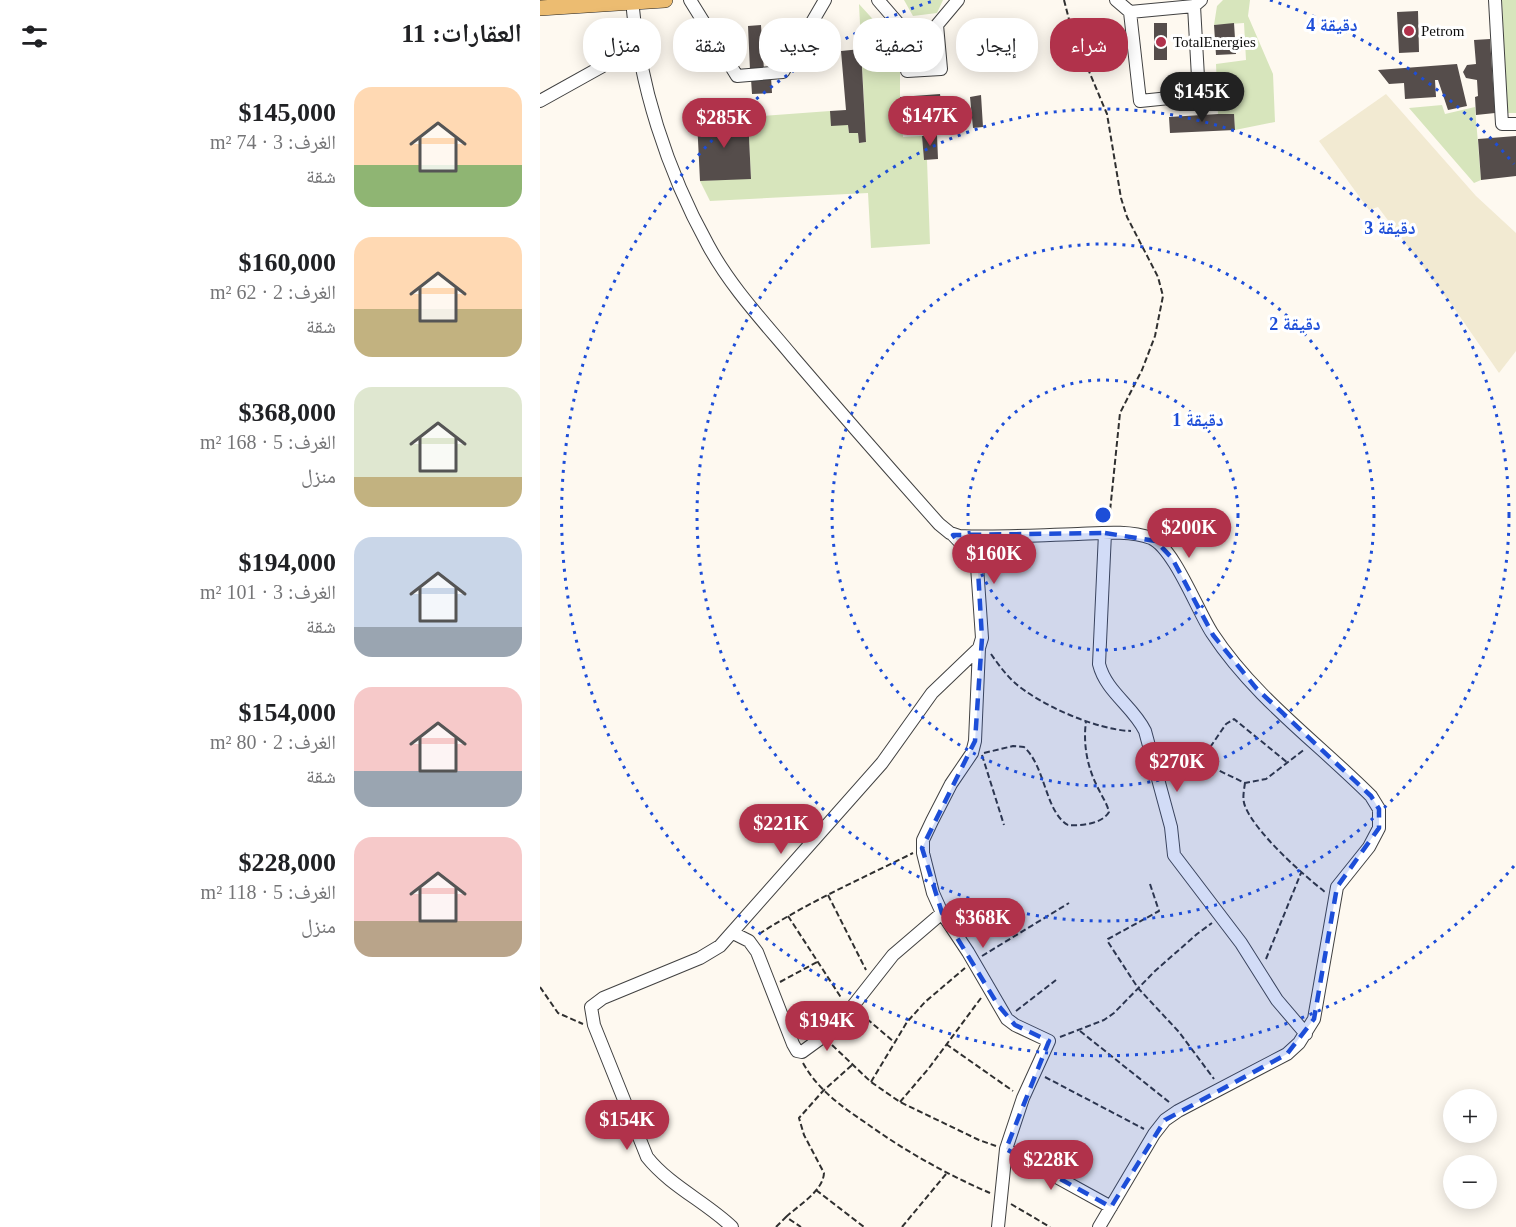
<!DOCTYPE html>
<html lang="ar">
<meta charset="utf-8">
<style>
:root{--surface:#fff;--page:#f2f2f2;--text:#202124;--muted:#757577;--accent:#b1324b}
body{margin:0;font-family:"Times New Roman","Noto Naskh Arabic",serif;background:var(--page);color:var(--text);direction:rtl;height:100vh;display:flex;flex-direction:column;font-size:22px;white-space:nowrap}
*{box-sizing:border-box;margin:0}
p{font-size:20px;color:var(--muted)}
.icon{flex:none;width:33px;height:33px;fill:none;stroke:currentColor;stroke-width:2;stroke-linecap:round;stroke-linejoin:round}
.map{position:relative;flex:1;overflow:hidden;direction:ltr}
.panel{display:flex;flex-direction:column;background:var(--surface);width:540px}
.panel>*{flex:none}
.top-card{position:absolute;left:18px;top:18px;width:570px;height:54px;direction:rtl;display:flex;gap:12px}
.fabs{position:absolute;left:903px;top:1089px;display:grid;gap:12px}
.fabs a{display:grid;place-items:center;width:54px;height:54px;border-radius:50%;background:var(--surface);box-shadow:0 3px 15px #0003;font-size:30px}
.price{position:absolute;translate:-50% -51px;padding:0 14px;border-radius:21px;background:var(--accent);color:#fff;font-size:20px;line-height:39px;filter:drop-shadow(0 2px 3px #0008)}
.price::after{content:'';position:absolute;left:50%;top:36px;width:18px;height:14px;margin-left:-9px;background:inherit;clip-path:polygon(0 0,100% 0,50% 100%)}
.price.active{background:#222;color:#fff}
ul{padding:0;list-style:none}
li{display:flex;align-items:center;gap:18px;height:150px;padding:0 18px}
li span{display:grid;place-items:center;flex:none;width:168px;height:120px;border-radius:18px;color:#555}
li>.icon{margin-inline-start:auto}
span .icon{width:72px;height:72px;fill:#fffc;stroke-width:1}
li b{font-size:26px}
h2{display:flex;justify-content:space-between;align-items:center;height:72px;padding:0 18px;font-size:26px}
.chip{padding:0 21px;border-radius:24px;background:var(--surface);box-shadow:0 3px 15px #0003;font-size:21px;line-height:54px}
.chip.active{background:var(--accent);color:#fff}
main{display:flex;flex:1;min-height:0}
.map>svg:first-child{display:block}
.farmland{fill:#f2ead2}
.green{fill:#d7e5bc}
.building{fill:#554d4b}
.lines{fill:none;stroke-linecap:round;stroke-linejoin:round}
.minor-casing{stroke:#414141;stroke-width:14}
.major-casing{stroke:#1f1f1f;stroke-width:16}
.path{stroke:#303030;stroke-width:2;stroke-dasharray:6 3;stroke-linecap:butt}
.minor{stroke:#fff;stroke-width:12}
.major{stroke:#ecbc71;stroke-width:15}
.marked{fill:#1d4ed8;fill-opacity:0.2;stroke:#1d4ed8;stroke-width:4.5;stroke-dasharray:12 8;stroke-linejoin:round}
.ring{fill:none;stroke:#1d4ed8;stroke-width:3;stroke-dasharray:3 6}
.poi-dot{fill:#b1324b;stroke:#fff;stroke-width:2}
.labels{text-anchor:middle;dominant-baseline:central;stroke-width:6;stroke-linejoin:round;paint-order:stroke}
.poi-label{font-size:15px;fill:#0e0e0e;stroke:#fff;text-anchor:start}
.centre{fill:#1d4ed8;stroke:#fff;stroke-width:3}
.ring-label{font-size:18px;text-anchor:middle;font-weight:bold;fill:#1d4ed8;stroke:#fff;stroke-width:6;stroke-linejoin:round;paint-order:stroke}
</style>
<main>
<div class="map">
<svg width="976" height="1227" viewBox="0 0 976 1227">
<rect width="100%" height="100%" fill="#fef9f0"/>
<path class="farmland" d="M846 94 936 196 976 233V351L959 373 914 308 838 207 829 210 779 141Z"/>
<path class="green" d="M364 0H403L397 13 373 16Z
M683 0H710L708 16 733 74 735 122 695 130 694 114H678L676 64 706 60 704 23 674 25 677 6Z
M962 0H976V113H967Z
M319 4 360 49V97L363 137 382 136 384 160H387L390 244 331 248 328 193 170 201 160 181 211 178 208 117 290 111 308 125 309 133H318L319 143 326 142Z
M902 105 905 114 935 107 941 180 934 183 869 108Z"/>
<path class="building" d="M878 11 879 52 859 53 857 12Z
M614 23H627V60H614Z
M694 23 696 54 676 55 674 25Z
M221 25 224 70H210L208 26Z
M577 25 581 62 562 63 559 48 555 47V39L551 38 550 28Z
M387 32 388 62 374 63 372 33Z
M950 39 955 113 936 115 935 97 938 96 937 80 926 78 923 72 927 65 936 64 934 40Z
M321 49 326 142 319 143 318 133H309L308 125 291 126 290 111 306 110 301 51Z
M917 64 927 106 908 110 898 80H895L896 97 865 99 864 83 849 84 838 70Z
M231 77 232 93 212 94 211 79Z
M400 94 401 101 366 103 368 133 363 134 360 97Z
M441 95 443 127 433 128 430 97Z
M678 114H694L695 130 630 133 629 117Z
M208 117 211 179 160 181 157 120Z
M397 135 398 159 384 160 382 136Z
M976 136V176L941 180 938 139Z"/>
<g class="lines">
<defs>
<path id="minor" d="M92 0C99 84 127 171 168 245 190 286 223 321 253 357 301 413 350 469 399 524L410 533 419 536C459 538 499 535 538 534 561 533 589 530 611 538 634 548 657 610 672 633 714 697 777 742 831 796L839 809V828L829 847 797 887 774 1019 759 1043 747 1054 638 1111 625 1120 614 1134 559 1227
M150 0 197 76 243 72 285 0
M338 0 364 30 367 71 401 69 397 25 418 0
M576 0 590 12 600 101 659 95 654 6 661 0
M955 0 962 124H976
M590 12 654 6
M0 101 97 47
M565 533 559 664C566 692 593 706 605 731L631 827 634 855 701 943 737 1000 766 1034
M413 535 433 556 437 566 442 638 439 648 435 741 432 753 411 784 392 821 383 840V853L393 893 402 913 428 952 467 1019 475 1025 509 1041 483 1098 466 1149 458 1227
M193 933 209 941 217 952 253 1044 257 1051 262 1052 284 1036 305 1016 353 955 402 913
M466 1149 571 1207
M192 1227C166 1202 130 1186 107 1157L54 1025 51 1007 63 998 160 958 180 946 342 763 392 693 439 648"/>
<path id="major" d="M0 8 125 0"/>
</defs>
<use href="#minor" class="minor-casing"/>
<use href="#major" class="major-casing"/>
<path class="path" d="M524 0 532 31 567 114 581 198 587 217 618 277 623 296 615 336 602 370 580 413 569 521
M451 654C458 664 466 675 475 683 500 705 557 730 591 731
M622 746 640 752 705 783 726 779 765 749
M444 753 473 746 484 747C506 767 505 812 528 825 541 826 562 824 569 812 567 803 561 795 557 786 547 766 543 744 546 721
M442 755 464 825
M660 762 686 724 694 719 748 763
M705 783C704 790 702 799 705 806 715 832 762 874 785 892
M610 884 619 911 568 939V942L598 988 639 1032 674 1079
M288 895 326 970
M248 916 302 999
M219 934C268 902 321 879 373 853
M442 956 529 903
M726 959 761 873
M240 982 277 962
M0 987 18 1013 43 1024
M476 1011 516 980
M320 1013 354 1042
M540 1031 629 1102
M520 1037 564 1020 574 1013 615 971 657 934 672 923
M406 1044 473 1091
M292 1045 331 1082 360 1102 439 1140 456 1146
M263 1063C278 1090 301 1106 326 1123 365 1151 406 1174 450 1193
M505 1077 604 1129
M331 1082 367 1022 385 1002 425 968
M360 1102 389 1068 441 998
M276 1190 324 1227
M471 1204 510 1227
M246 1217C259 1205 283 1191 284 1173L264 1135 259 1118 283 1091 312 1065
M236 1227 246 1217 261 1227
M362 1227 406 1174"/>
<use href="#minor" class="minor"/>
<use href="#major" class="major"/>
</g>
<path class="marked" d="M565 533 616 541 632 558 673 635 716 688 831 796 839 809V828L797 887 774 1019 747 1054 625 1120 571 1207 466 1149 509 1041 475 1025 458 1005 402 913 382 848 435 741 442 638 438 570 413 535Z"/>
<g class="ring">
<circle cx="563" cy="515" r="135"/>
<circle cx="563" cy="515" r="271"/>
<circle cx="563" cy="515" r="406"/>
<path d="M974 866A541 541 0 1 1 396 0M730 0A541 541 0 0 1 974 164"/>
</g>
<g class="poi-dot">
<circle cx="869" cy="31" r="6"/>
<circle cx="621" cy="42" r="6"/>
</g>
<g class="labels">
<g class="poi-label">
<text x="881" y="31">Petrom</text>
<text x="633" y="42">TotalEnergies</text>
</g>
</g>
<circle cx="563" cy="515" r="9" class="centre"/>
<g class="ring-label">
<text x="792" y="31">4 دقيقة</text>
<text x="850" y="234">3 دقيقة</text>
<text x="755" y="330">2 دقيقة</text>
<text x="658" y="426">1 دقيقة</text>
</g>
</svg>
<div class="fabs">
<a>+</a>
<a>−</a>
</div>
<b class="price active" style="left:662px;top:123px">$145K</b>
<b class="price" style="left:390px;top:147px">$147K</b>
<b class="price" style="left:184px;top:149px">$285K</b>
<b class="price" style="left:649px;top:559px">$200K</b>
<b class="price" style="left:454px;top:585px">$160K</b>
<b class="price" style="left:637px;top:793px">$270K</b>
<b class="price" style="left:241px;top:855px">$221K</b>
<b class="price" style="left:443px;top:949px">$368K</b>
<b class="price" style="left:287px;top:1052px">$194K</b>
<b class="price" style="left:87px;top:1151px">$154K</b>
<b class="price" style="left:511px;top:1191px">$228K</b>
<div class="top-card">
<a class="chip active">شراء</a>
<a class="chip">إيجار</a>
<a class="chip">تصفية</a>
<a class="chip">جديد</a>
<a class="chip">شقة</a>
<a class="chip">منزل</a>
</div>
</div>
<section class="panel">
<h2>العقارات: 11<svg class="icon" aria-label="filters" viewBox="0 0 24 24"><path d="M4 7h16M4 17h16"/><circle cx="9" cy="7" r="2"/><circle cx="15" cy="17" r="2"/></svg></h2>
<ul>
<li><span style="background:linear-gradient(#ffd9b3 65%,#8fb573 0)"><svg class="icon" aria-label="home" viewBox="0 0 24 24"><path d="M3 11l9-7 9 7M6 9v11h12V9"/></svg></span><div><b>$145,000</b><p>الغرف: 3 · 74 m²</p><p>شقة</p></div></li>
<li><span style="background:linear-gradient(#ffd9b3 60%,#c2b280 0)"><svg class="icon" aria-label="home" viewBox="0 0 24 24"><path d="M3 11l9-7 9 7M6 9v11h12V9"/></svg></span><div><b>$160,000</b><p>الغرف: 2 · 62 m²</p><p>شقة</p></div></li>
<li><span style="background:linear-gradient(#dfe7d0 75%,#c2b280 0)"><svg class="icon" aria-label="home" viewBox="0 0 24 24"><path d="M3 11l9-7 9 7M6 9v11h12V9"/></svg></span><div><b>$368,000</b><p>الغرف: 5 · 168 m²</p><p>منزل</p></div></li>
<li><span style="background:linear-gradient(#c9d6e8 75%,#9aa5b1 0)"><svg class="icon" aria-label="home" viewBox="0 0 24 24"><path d="M3 11l9-7 9 7M6 9v11h12V9"/></svg></span><div><b>$194,000</b><p>الغرف: 3 · 101 m²</p><p>شقة</p></div></li>
<li><span style="background:linear-gradient(#f6c9c9 70%,#9aa5b1 0)"><svg class="icon" aria-label="home" viewBox="0 0 24 24"><path d="M3 11l9-7 9 7M6 9v11h12V9"/></svg></span><div><b>$154,000</b><p>الغرف: 2 · 80 m²</p><p>شقة</p></div></li>
<li><span style="background:linear-gradient(#f6c9c9 70%,#b9a48a 0)"><svg class="icon" aria-label="home" viewBox="0 0 24 24"><path d="M3 11l9-7 9 7M6 9v11h12V9"/></svg></span><div><b>$228,000</b><p>الغرف: 5 · 118 m²</p><p>منزل</p></div></li>
</ul>
</section>
</main>
